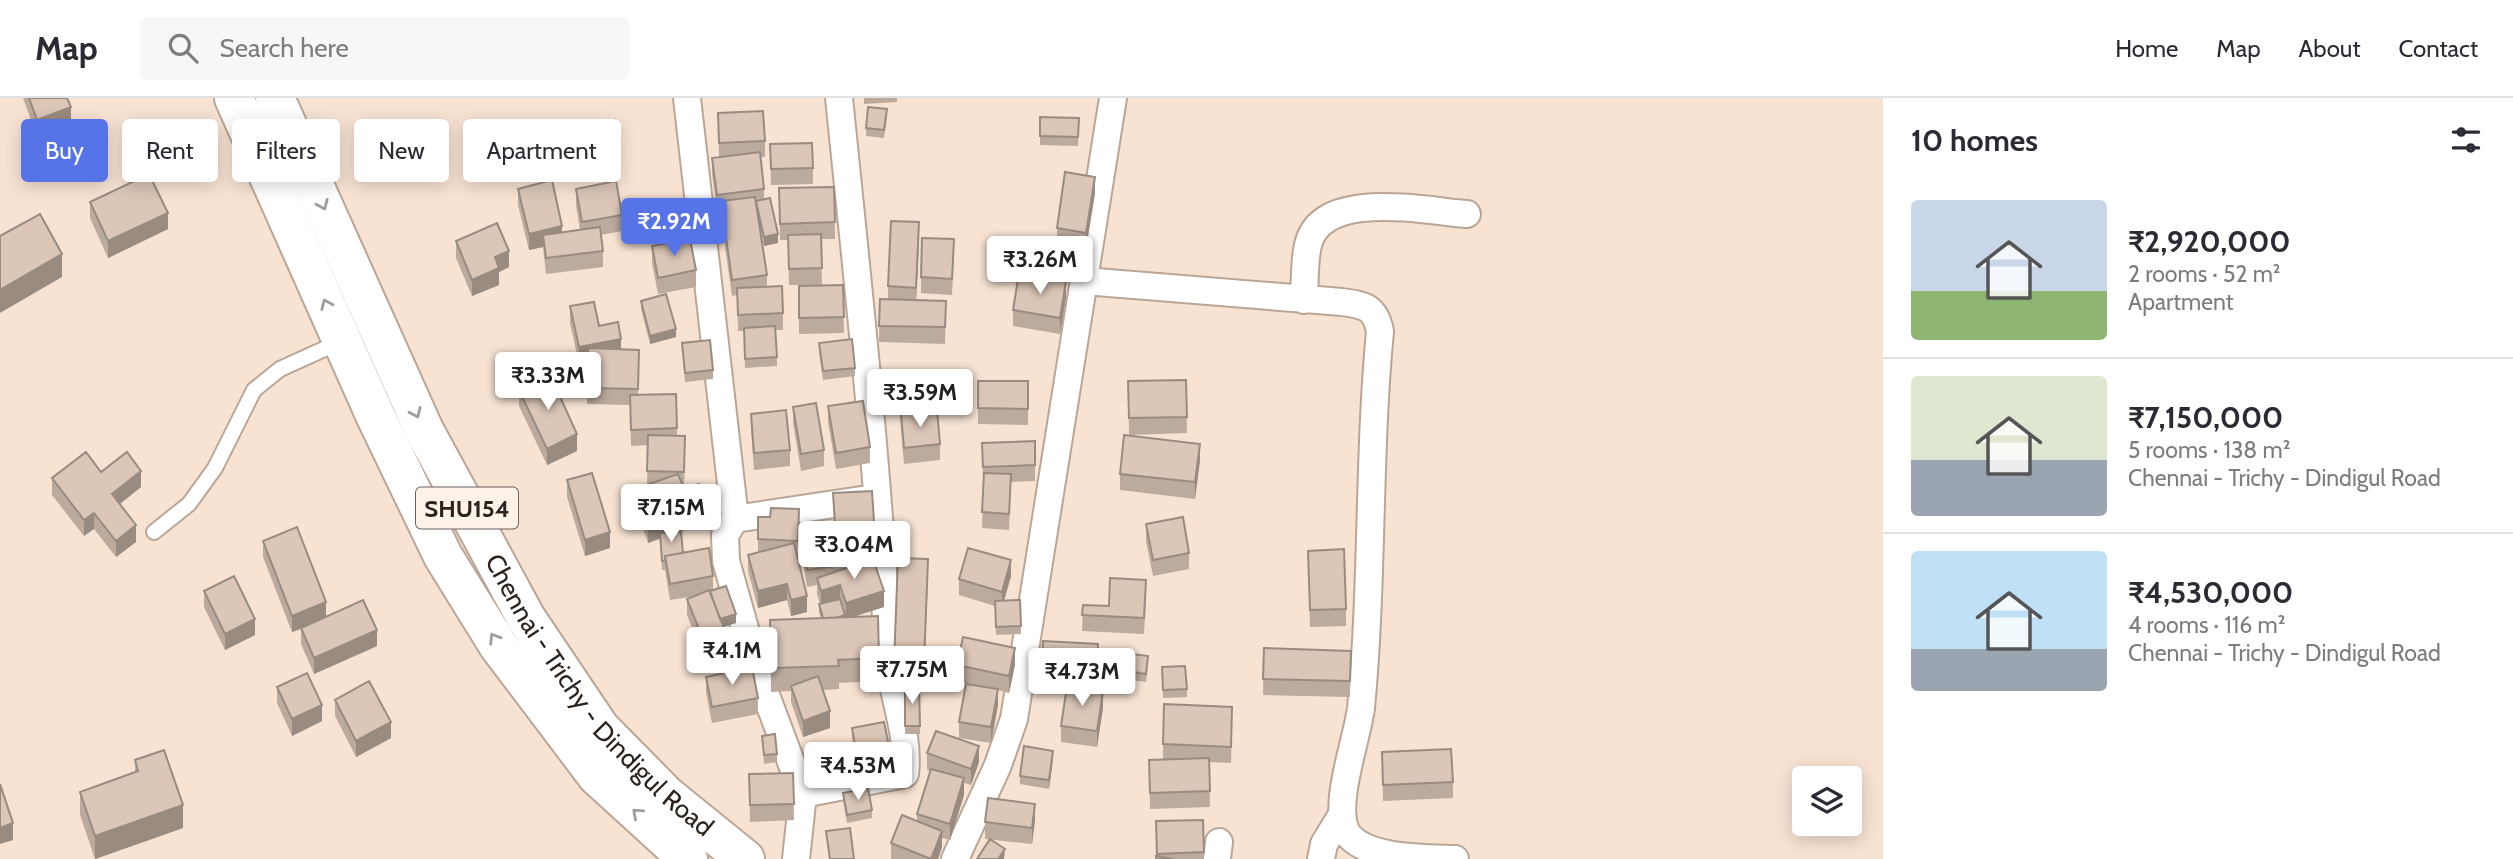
<!DOCTYPE html>
<meta charset="utf-8">
<style>
:root{--surface:#fff;--page:#f7f7f7;--text:#2b2b33;--muted:#7c7c81;--line:#e1e1e2;--accent:#5673e8}
body{margin:0;font-family:Cabin,sans-serif;background:var(--page);color:var(--text);height:100vh;display:flex;flex-direction:column;font-size:26px;white-space:nowrap}
*{box-sizing:border-box;margin:0}
p{font-size:23px;color:var(--muted)}
.icon{flex:none;width:38px;height:38px;fill:none;stroke:currentColor;stroke-width:2;stroke-linecap:round;stroke-linejoin:round}
.map{position:relative;flex:1;overflow:hidden}
.panel{display:flex;flex-direction:column;background:var(--surface);width:630px}
.panel>*{flex:none}
.top-card{position:absolute;left:21px;top:21px;width:665px;height:63px;display:flex;gap:14px}
.fabs{position:absolute;left:1792px;top:668px;display:grid;gap:14px}
.fabs a{display:grid;place-items:center;width:70px;height:70px;border-radius:7px;background:var(--surface);box-shadow:0 4px 18px #0003;font-size:35px}
.price{position:absolute;translate:-50% -60px;padding:0 16px;border-radius:7px;background:#fff;color:#222;font-size:23px;line-height:46px;filter:drop-shadow(0 2px 4px #0008)}
.price::after{content:'';position:absolute;left:50%;top:42px;width:21px;height:16px;margin-left:-10px;background:inherit;clip-path:polygon(0 0,100% 0,50% 100%)}
.price.on{background:var(--accent);color:#fff}
ul{padding:0;list-style:none}
li{display:flex;align-items:center;gap:21px;height:175px;padding:0 28px}
li+li{border-top:2px solid var(--line)}
li span{display:grid;place-items:center;flex:none;width:196px;height:140px;border-radius:7px;color:#555}
li>.icon{margin-inline-start:auto}
span .icon{width:84px;height:84px;fill:#fffc;stroke-width:1}
li b{font-size:30px}
h2{display:flex;justify-content:space-between;align-items:center;height:84px;padding:0 28px;font-size:30px}
.pill{padding:0 24px;border-radius:7px;background:var(--surface);box-shadow:0 4px 18px #0003;font-size:24px;line-height:63px}
.pill.on{background:var(--accent);color:#fff}
header{display:flex;align-items:center;gap:42px;box-sizing:border-box;height:98px;padding:0 35px;background:var(--surface);border-bottom:2px solid var(--line)}
header strong{font-size:33px}
nav{display:flex;gap:38px;margin-inline-start:auto;font-size:24px}
.search{width:490px;height:63px;background:var(--page);display:flex;align-items:center;gap:18px;box-sizing:border-box;padding:0 24px;border-radius:7px;color:var(--muted);font-size:26px}
main{display:flex;flex:1;min-height:0}
.map>svg:first-child{display:block}
.lines{fill:none;stroke-linecap:round;stroke-linejoin:round}
.service-casing{stroke:#b9a697;stroke-width:18}
.minor-casing{stroke:#b9a697;stroke-width:30}
.trunk-casing{stroke:#b9a697;stroke-width:42}
.service{stroke:#fff;stroke-width:14}
.minor{stroke:#fff;stroke-width:26}
.trunk{stroke:#fff;stroke-width:38}
.wall{fill:#bcaa9d}
.shaded-wall{fill:#998b80}
.building{fill:#dbc6b7;stroke:#998b80;stroke-width:2}
.oneway{stroke:#a09c99}
.labels{text-anchor:middle;dominant-baseline:central;stroke-width:5;stroke-linejoin:round;paint-order:stroke}
.shield{fill:#fff2e9;stroke:#6b615a;stroke-width:2}
.shield-label{font-size:24px;font-weight:bold;fill:#2b231d}
.street-label{font-size:26px;fill:#2b231d;stroke:#fff2e9}
</style>
<header>
<strong>Map</strong>
<div class="search"><svg class="icon" aria-label="search" viewBox="0 0 24 24"><circle cx="10" cy="10" r="6"/><path d="M15 15l6 6"/></svg>Search here</div>
<nav><a>Home</a><a>Map</a><a>About</a><a>Contact</a></nav>
</header>
<main>
<div class="map">
<svg width="1883" height="761" viewBox="0 0 1883 761">
<rect width="100%" height="100%" fill="#f8e3d3"/>
<g class="lines">
<defs>
<path id="service" d="M154 434 189 406 215 370 254 292 280 271 342 243"/>
<path id="minor" d="M687 0 735 421 725 437 726 463 757 573 803 696 796 761
M1084 183 1342 204C1365 207 1375 209 1380 233 1368 359 1373 485 1361 610 1357 642 1332 707 1347 735 1365 761 1423 760 1455 761
M1304 202C1305 184 1304 164 1308 147 1321 90 1425 113 1467 116
M735 421 868 401
M803 696 905 676C910 636 891 595 888 555 878 370 858 185 839 0
M955 761 998 667 1014 621 1113 0
M1217 761 1219 744
M1321 761 1324 746 1341 718"/>
<g id="trunk">
<path d="M234 0 376 319 443 458 498 547 597 678 688 761"/>
<path id="s1" d="M275 0 424 332 526 520 600 630 666 697 745 761"/>
</g>
</defs>
<use href="#service" class="service-casing"/>
<use href="#minor" class="minor-casing"/>
<use href="#trunk" class="trunk-casing"/>
<use href="#service" class="service"/>
<use href="#minor" class="minor"/>
<use href="#trunk" class="trunk"/>
</g>
<path class="wall" d="M23 0H67L71 25 37 38Z
M864 0H897V4L864 6Z
M718 15 765 43V59H760L764 91V101L778 145 764 148 758 120 767 177V189L783 215V232H776L777 268 745 270 744 233H738L737 197 732 198 721 120V112L717 113 712 76V60L719 59Z
M887 19 884 40 866 38V30Z
M1079 20 1078 48 1040 47V38Z
M596 25 618 44V52L599 55Z
M770 46 813 70V86L771 87Z
M834 89 835 141H821L822 187H789L788 142H780L779 90Z
M518 91 562 134 580 132 576 107V91L622 117V133L601 137 603 153V169L546 176 543 149 529 152 518 107Z
M1095 95 1086 151 1057 146V130Z
M90 104 168 131 108 160 90 120Z
M919 141 916 202 946 203 945 246 879 244 880 201H888V188Z
M456 143 509 169 499 174V187L472 198 456 160Z
M652 148 696 172V189L658 196 652 165Z
M954 157 952 197 921 195V179Z
M843 187 844 235 799 236V188Z
M1066 199 1060 236 1013 228V212Z
M641 203 676 239 650 246 641 211Z
M570 208 599 228 639 269 638 297 676 296 677 338 685 355 684 390 707 424 678 434 683 455 713 478V492L736 525 723 529 729 559 707 568 687 517V501L695 498 670 502 665 472H662L660 440 648 445 635 407V391L647 387 648 347 631 348 630 307 587 306 588 264 579 266 570 225Z
M682 245 713 272V281L685 284Z
M819 245 855 270V278L823 282 819 254Z
M1186 282 1187 335 1129 337 1128 283Z
M978 283H1028V327L978 326Z
M899 290 922 307V314L940 346V362L904 366 901 332Z
M519 292 577 353 547 367 519 308Z
M828 308 870 349V365L836 371 828 324Z
M793 309 824 352V368L801 373 793 325Z
M751 316 790 352V368L754 372 751 332Z
M1035 343V383L1011 384 1009 432 982 430 984 385H983L982 345Z
M1200 362 1195 401 1120 392V376Z
M101 374 141 389 120 406 136 444 116 459 94 431 84 438 52 397V380Z
M567 382 610 450 585 458 567 399Z
M833 395 874 424V441L850 442 854 467 884 509 853 519 879 560V583L839 585V591L823 592 830 630 803 639 791 604V593L771 594 770 522 821 520 819 515V506H820L817 496V487L807 489 803 465V448L835 443Z
M758 419 799 427 797 459 807 514 791 518 787 502 758 510 748 473V457L758 454Z
M1146 426 1189 455V471L1153 478 1146 443Z
M263 443 326 518 377 548 314 576 301 546V531L292 534 263 459Z
M1308 453 1346 511V528L1310 529Z
M928 477 924 582 894 581V565Z
M1011 478 1004 502H1020L1021 536 996 537 995 508 959 497V481Z
M204 493 255 537 225 552 204 509Z
M1146 498 1144 536 1082 533 1083 507 1109 508Z
M1043 543 1098 562 1097 581 1074 580 1073 587 1042 586Z
M1264 550 1351 553 1350 599 1263 597Z
M957 567H1015L1009 595 998 592V607L991 645 959 640V624L979 588 957 583Z
M1148 567 1146 584 1121 581V572Z
M1162 569 1187 591V599L1163 600Z
M706 579 758 600V616L712 625 706 595Z
M919 588 920 636H905V589Z
M277 589 322 623 292 638 277 605Z
M335 602 391 640 356 659 335 618Z
M1103 610 1097 649 1061 644V628Z
M1232 625 1231 665 1209 664 1210 709 1150 711 1149 662 1163 661V646Z
M852 630 890 653V661L857 667 852 638Z
M762 638 777 656V664L764 666Z
M816 653 846 678 821 683 816 661Z
M1382 654 1453 684V700L1383 703Z
M927 655 979 664 971 687 964 685V697L950 742 942 740V749L938 761H891V745L917 723V716L930 673 927 672Z
M1053 661 1049 691 1020 686V678Z
M135 662 183 730 95 761 80 717V694L135 674Z
M793 675 794 722 750 724 749 676Z
M843 695 872 712V720L847 725 843 703Z
M1035 722 1032 746 985 741V724Z
M1203 722 1204 761H1156V723Z"/>
<path class="shaded-wall" d="M71 9V25L37 38V22Z
M1095 79V95L1086 151V135Z
M168 115V131L108 160V143Z
M919 124V141L916 206V190Z
M562 128V144L543 137V149L529 152V136Z
M778 136V145L764 148V139Z
M509 153V169L499 174V187L472 198V182L495 159Z
M62 156V179L0 215V192Z
M1066 183V199L1060 236V220Z
M676 231V239L650 246V238Z
M621 241V257L579 266V249Z
M577 336V353L547 367V351Z
M1200 346V362L1195 401V384Z
M141 373V389L112 412V396Z
M707 407V424L648 445V428Z
M94 415V431L84 438V422Z
M136 427V444L116 459V443Z
M610 434V450L585 458V442Z
M1011 462V478L1002 510V494Z
M787 486V502L758 510V493Z
M840 487V503L821 510V493Z
M884 493V509L846 521V505Z
M807 498V514L791 518V502Z
M326 504V521L292 534V518Z
M736 516V525L719 530V522Z
M255 521V537L225 552V536Z
M377 532V548L314 576V560Z
M729 543V559L707 568V551Z
M1015 550V567L1009 595V578Z
M998 591V607L991 645V629Z
M1103 593V610L1097 649V633Z
M322 607V623L292 638V621Z
M830 613V630L803 639V623Z
M391 624V640L356 659V643Z
M979 648V664L971 687V671Z
M1053 653V661L1049 691V682Z
M846 669V678L821 683V675Z
M964 680V697L950 742V726Z
M1035 706V722L1032 746V730Z
M183 707V730L95 761V738Z
M13 725V742L0 746V730Z
M942 733V749L938 761H931Z
M1005 751 1004 761H998Z"/>
<path class="building" d="M29 0H67L71 9 37 22Z
M868 9 887 11 884 32 866 30Z
M763 13 765 43 719 45 718 15Z
M1040 19 1079 20 1078 39 1040 38Z
M615 22 618 44 599 47 596 25Z
M812 45 813 70 771 71 770 46Z
M760 54 764 91 717 97 712 60Z
M1065 74 1095 79 1086 135 1057 130Z
M149 76 168 115 108 143 90 104Z
M552 82 562 128 529 136 518 91Z
M616 83 622 117 582 124 576 91Z
M834 89 835 124 780 126 779 90Z
M755 99 767 177 732 182 721 103Z
M770 100 778 136 764 139 756 103Z
M40 116 62 156 0 192V138Z
M891 123 919 124 916 190 888 188Z
M497 125 509 153 495 159 499 170 472 182 456 143Z
M600 129 603 153 546 160 543 137Z
M821 136 822 170 789 171 788 137Z
M922 140 954 141 952 181 921 179Z
M690 141 696 172 658 180 652 148Z
M1019 175 1066 183 1060 220 1013 212Z
M843 187 844 219 799 220V188Z
M782 188 783 215 738 217 737 190Z
M666 196 676 231 650 238 641 203Z
M880 201 946 203 945 229 879 228Z
M594 204 599 228 618 224 621 241 579 249 570 208Z
M775 228 777 259 745 261 744 230Z
M852 241 855 270 823 273 819 245Z
M710 242 713 272 685 275 682 245Z
M588 250 639 252 638 291 587 290Z
M550 277 577 336 547 351 519 292Z
M1186 282 1187 319 1129 320 1128 283Z
M978 283H1028V311L978 310Z
M921 289 922 307 900 309 899 290Z
M676 296 677 330 631 332 630 297Z
M863 303 870 349 836 355 828 308Z
M816 305 824 352 801 356 793 309Z
M786 312 790 352 754 355 751 316Z
M937 312 940 346 904 350 901 316Z
M648 337 685 338 684 374 647 373Z
M1124 337 1200 346 1195 384 1120 376Z
M1035 343V367L983 369 982 345Z
M86 354 101 374 127 354 141 373 112 396 136 427 116 443 94 415 84 422 52 380Z
M592 375 610 434 585 442 567 382Z
M984 375 1011 376 1009 416 982 414Z
M678 376 684 391 699 386 707 407 648 428 635 391Z
M872 393 874 424 835 426 833 395Z
M771 410 799 411 798 443 758 441V419H770Z
M1183 419 1189 455 1153 462 1146 426Z
M297 429 326 504 292 518 263 443Z
M681 434 683 455 665 458V463H662L660 435Z
M850 440 854 465 807 472 803 448Z
M794 445 807 498 791 502 787 486 758 493 748 457Z
M709 450 713 478 670 486 665 458Z
M968 450 1011 462 1002 494 959 481Z
M1344 451 1346 511 1310 512 1308 453Z
M898 460 928 461 924 566 894 565Z
M873 461 884 493 846 505 840 487 821 493 817 480Z
M234 478 255 521 225 536 204 493Z
M1110 480 1146 482 1144 520 1082 517 1083 507 1109 508Z
M726 488 736 516 720 521 710 493Z
M709 492 729 543 707 551 687 501Z
M840 501 845 517 836 520H823L819 506Z
M363 502 377 532 314 560 301 530Z
M1020 502 1021 528 996 529 995 503Z
M878 518 879 560 838 562 839 568 771 570 770 522Z
M963 539 1015 550 1009 578 957 567Z
M1043 543 1098 546 1097 565 1074 564 1073 571 1042 569Z
M1264 550 1351 553 1350 583 1263 581Z
M1124 555 1148 558 1146 576 1121 572Z
M1185 568 1187 591 1163 592 1162 569Z
M752 569 758 600 712 609 706 579Z
M307 575 322 607 292 621 277 589Z
M818 578 830 613 803 623 791 588Z
M369 583 391 624 356 643 335 602Z
M966 586 998 591 991 629 959 624Z
M919 588 920 628H905V589Z
M1067 588 1103 593 1097 633 1061 628Z
M1164 606 1232 609 1231 649 1163 646Z
M884 624 890 653 857 659 852 630Z
M936 633 979 648 971 671 927 655Z
M775 636 777 656 764 657 762 638Z
M841 647 846 669 821 675 816 653Z
M1024 648 1053 653 1049 682 1020 678Z
M1451 651 1453 684 1383 687 1382 654Z
M164 652 183 707 95 738 80 694 138 673 135 662Z
M1209 660 1210 693 1150 695 1149 662Z
M931 671 964 680 950 726 917 716Z
M793 675 794 706 750 707 749 676Z
M0 686 13 725 0 730Z
M868 690 872 712 847 717 843 695Z
M988 700 1035 706 1032 730 985 724Z
M902 717 942 733 931 761 891 745Z
M1203 722 1204 754 1157 756 1156 723Z
M850 730 854 761H830L826 733Z
M990 741 1005 751 998 761H977Z
M1156 758 1173 761H1156Z"/>
<defs><path id="oneway-chevron" d="M-2-3.5L2.5 0L-2 3.5" fill="none" stroke-width="1.6" stroke-linecap="round" stroke-linejoin="round" transform="scale(1.75)"/></defs>
<g class="oneway">
<use href="#oneway-chevron" transform="translate(323 107) rotate(66)"/>
<use href="#oneway-chevron" transform="translate(326 206) rotate(-114)"/>
<use href="#oneway-chevron" transform="translate(416 315) rotate(66)"/>
<use href="#oneway-chevron" transform="translate(494 540) rotate(-122)"/>
<use href="#oneway-chevron" transform="translate(637 715) rotate(-138)"/>
</g>
<g class="labels">
<rect class="shield" x="416" y="389.5" width="102" height="41" rx="5"/>
<g class="shield-label">
<text x="467" y="410">SHU154</text>
</g>
<g class="street-label">
<text stroke="none"><textPath href="#s1" startOffset="684">Chennai - Trichy - Dindigul Road</textPath></text>
</g>
</g>
</svg>
<div class="fabs">
<a><svg class="icon" aria-label="layers" viewBox="0 0 24 24"><path d="M12 4l9 5-9 5-9-5zM3 14l9 5 9-5"/></svg></a>
</div>
<b class="price on" style="left:674px;top:160px">₹2.92M</b>
<b class="price" style="left:1040px;top:198px">₹3.26M</b>
<b class="price" style="left:548px;top:314px">₹3.33M</b>
<b class="price" style="left:920px;top:331px">₹3.59M</b>
<b class="price" style="left:671px;top:446px">₹7.15M</b>
<b class="price" style="left:854px;top:483px">₹3.04M</b>
<b class="price" style="left:732px;top:589px">₹4.1M</b>
<b class="price" style="left:912px;top:608px">₹7.75M</b>
<b class="price" style="left:1082px;top:610px">₹4.73M</b>
<b class="price" style="left:858px;top:704px">₹4.53M</b>
<div class="top-card">
<a class="pill on">Buy</a>
<a class="pill">Rent</a>
<a class="pill">Filters</a>
<a class="pill">New</a>
<a class="pill">Apartment</a>
</div>
</div>
<section class="panel">
<h2>10 homes<svg class="icon" aria-label="filters" viewBox="0 0 24 24"><path d="M4 7h16M4 17h16"/><circle cx="9" cy="7" r="2"/><circle cx="15" cy="17" r="2"/></svg></h2>
<ul>
<li><span style="background:linear-gradient(#c9d6e8 65%,#8fb573 0)"><svg class="icon" aria-label="home" viewBox="0 0 24 24"><path d="M3 11l9-7 9 7M6 9v11h12V9"/></svg></span><div><b>₹2,920,000</b><p>2 rooms · 52 m²</p><p>Apartment</p></div></li>
<li><span style="background:linear-gradient(#dfe7d0 60%,#9aa5b1 0)"><svg class="icon" aria-label="home" viewBox="0 0 24 24"><path d="M3 11l9-7 9 7M6 9v11h12V9"/></svg></span><div><b>₹7,150,000</b><p>5 rooms · 138 m²</p><p>Chennai - Trichy - Dindigul Road</p></div></li>
<li><span style="background:linear-gradient(#bfe0f5 70%,#9aa5b1 0)"><svg class="icon" aria-label="home" viewBox="0 0 24 24"><path d="M3 11l9-7 9 7M6 9v11h12V9"/></svg></span><div><b>₹4,530,000</b><p>4 rooms · 116 m²</p><p>Chennai - Trichy - Dindigul Road</p></div></li>
</ul>
</section>
</main>
